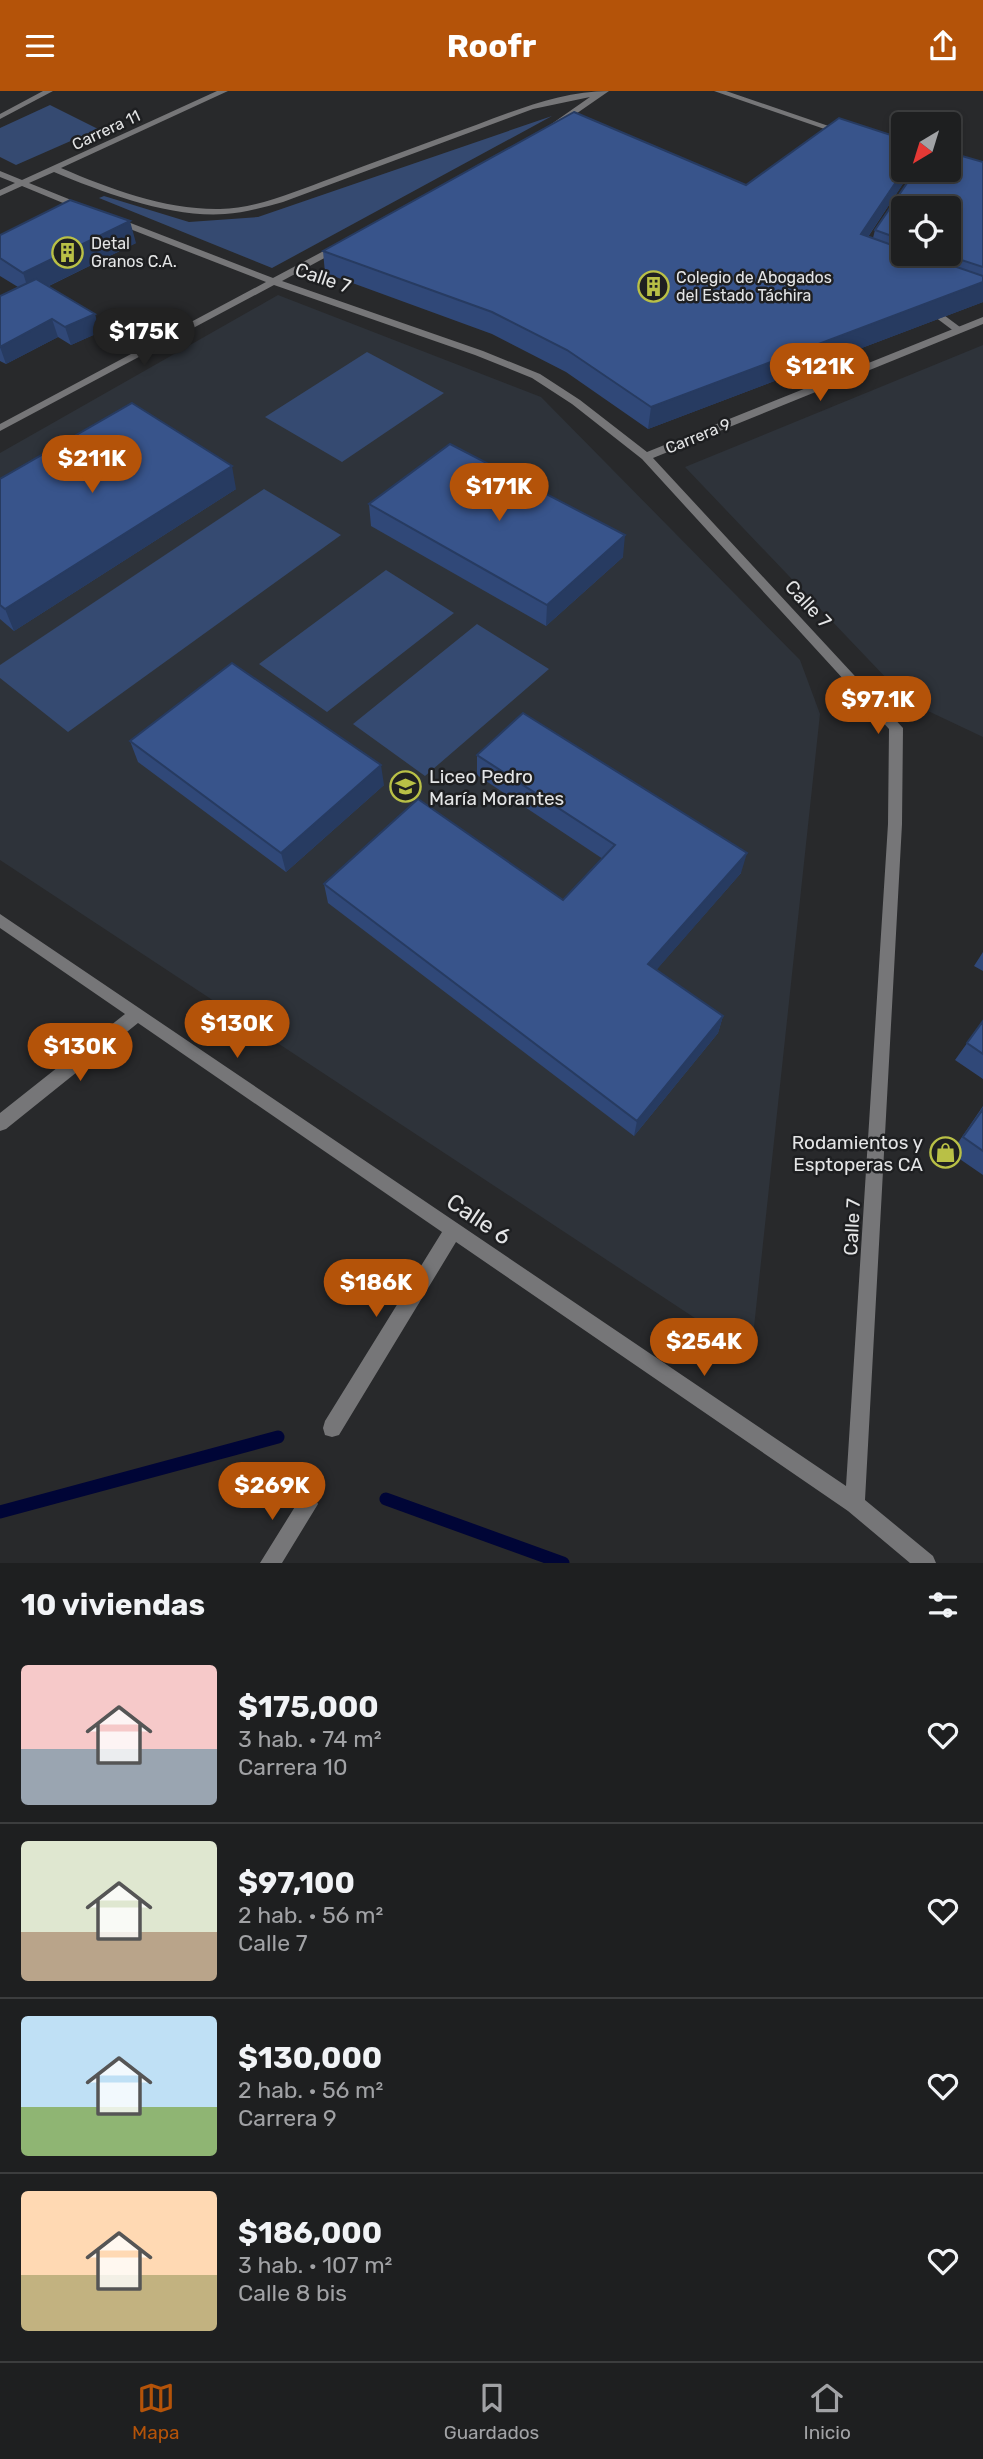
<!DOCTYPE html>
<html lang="es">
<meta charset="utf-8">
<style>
:root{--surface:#1e1f20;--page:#262729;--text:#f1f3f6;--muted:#a1a2a5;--line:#3c3d3e;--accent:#b45309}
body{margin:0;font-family:Rubik,sans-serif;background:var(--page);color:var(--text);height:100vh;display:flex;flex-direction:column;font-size:26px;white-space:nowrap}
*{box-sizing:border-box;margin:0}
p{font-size:23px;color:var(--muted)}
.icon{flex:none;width:38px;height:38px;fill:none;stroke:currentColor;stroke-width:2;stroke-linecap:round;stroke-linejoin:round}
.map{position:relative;height:1472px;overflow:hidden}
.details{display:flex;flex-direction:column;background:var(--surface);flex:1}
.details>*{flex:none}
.needle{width:46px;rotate:218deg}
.tools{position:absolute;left:891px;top:21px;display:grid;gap:14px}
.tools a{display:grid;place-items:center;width:70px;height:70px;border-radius:7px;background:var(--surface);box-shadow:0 4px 10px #0003,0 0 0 2px var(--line);font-size:35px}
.price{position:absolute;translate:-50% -60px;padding:0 16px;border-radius:24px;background:var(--accent);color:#fff;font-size:23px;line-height:46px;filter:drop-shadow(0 2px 4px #0008)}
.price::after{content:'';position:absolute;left:50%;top:42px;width:21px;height:16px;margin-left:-10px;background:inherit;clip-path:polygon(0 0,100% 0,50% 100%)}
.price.current{background:#222;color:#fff}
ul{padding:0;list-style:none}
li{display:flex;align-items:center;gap:21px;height:175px;padding:0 21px}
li+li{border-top:2px solid var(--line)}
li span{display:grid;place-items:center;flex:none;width:196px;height:140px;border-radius:7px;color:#555}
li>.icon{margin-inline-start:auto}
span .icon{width:84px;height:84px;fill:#fffc;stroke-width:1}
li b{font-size:30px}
h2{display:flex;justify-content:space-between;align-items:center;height:84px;padding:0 21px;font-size:30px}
header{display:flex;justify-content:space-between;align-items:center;height:91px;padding:0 21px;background:var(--accent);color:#fff;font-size:32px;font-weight:700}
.tabs{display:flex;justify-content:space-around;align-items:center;height:98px;border-top:2px solid var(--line);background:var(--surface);font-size:19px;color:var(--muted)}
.tabs a{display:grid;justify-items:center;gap:4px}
.tabs .current{color:var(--accent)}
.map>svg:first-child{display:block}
.built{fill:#2e333a}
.green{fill:#354a71}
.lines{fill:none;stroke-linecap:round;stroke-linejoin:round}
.stream{stroke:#000536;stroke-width:13}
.lane{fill:#767678;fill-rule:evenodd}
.street{fill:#767678;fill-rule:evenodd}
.wall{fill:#304878;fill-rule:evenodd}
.shaded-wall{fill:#273b61}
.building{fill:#38548b;stroke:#273b61;stroke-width:2}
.labels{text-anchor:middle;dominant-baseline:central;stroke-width:5;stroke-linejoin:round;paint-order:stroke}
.far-street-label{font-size:16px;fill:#e4e5e6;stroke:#1e1f21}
.far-poi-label{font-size:16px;fill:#e4e5e6;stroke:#1e1f21;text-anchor:start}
.street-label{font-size:19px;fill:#e4e5e6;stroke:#1e1f21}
.poi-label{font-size:19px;fill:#e4e5e6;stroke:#1e1f21;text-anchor:start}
.near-street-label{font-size:23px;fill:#e4e5e6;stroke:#1e1f21}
</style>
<header><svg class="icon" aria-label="menu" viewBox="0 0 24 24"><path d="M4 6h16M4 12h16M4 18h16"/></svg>Roofr<svg class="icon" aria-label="share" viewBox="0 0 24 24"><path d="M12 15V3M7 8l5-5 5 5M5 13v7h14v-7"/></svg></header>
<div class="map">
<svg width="983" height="1472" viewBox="0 0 983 1472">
<rect width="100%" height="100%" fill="#28292b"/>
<path class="built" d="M278 204 541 306 800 569 820 623 751 1264 0 769V362Z
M983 254V646L909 611 685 376Z"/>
<path class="green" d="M50 14 98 38 16 74 0 66V37Z
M552 25 272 177 99 107 104 105 189 131 258 126Z
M367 261 444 302 342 371 265 326Z
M264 398 341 444 68 641 0 587V574Z
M386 479 454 522 327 621 259 573Z
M477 533 549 578 425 685 353 633Z"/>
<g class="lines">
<path class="stream" d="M386 1408 563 1472
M0 1421 278 1346"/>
<path class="lane" d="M923 213H929L964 239 955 241 923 217Z"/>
<path class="street" d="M43 0H53L0 28V23Z
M217 0H228L61 77C110 98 166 119 220 118 259 117 296 100 332 87 380 69 428 51 476 34 518 18 564 0 609 0L557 36 550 34 590 6 533 18 283 111C264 116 245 122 225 123 171 127 104 102 54 81L29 92 86 115V119H80L22 95 0 105V99L15 92 0 86V80L22 89Z
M714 0H726L849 42 842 44Z
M115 126 273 187 335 154H341V158L282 190 483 260 540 283 580 309 647 361 983 226V233L653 367 903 637 902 733 865 1409 933 1465 936 1472H910L848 1420 456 1151 339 1344 332 1346 325 1344 323 1337 325 1330 442 1141 138 932 6 1038 0 1040V1022L125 923 0 837V823L846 1395 888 733 889 638 642 368 572 313 532 287 475 264 274 194 0 340V333L266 191 112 131V127Z
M308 1403 315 1406 318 1413 282 1472H260L301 1406Z"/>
</g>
<path class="wall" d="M574 21 746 94 839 27 903 48V79H912L868 146 873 147 875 139 916 79H948V61L983 71V211L648 338 566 281 492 243 325 182 323 160ZM903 117H948V163H903Z
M0 144 136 152 49 195 100 241 71 254 58 246 6 273 0 270V205L18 196 0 185Z
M0 388 236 398 14 540 0 528Z
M369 413 623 466 546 535 371 435Z
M130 650 384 694 286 781 138 671Z
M477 664 741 782 656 879 723 925 718 942 634 1045 328 812 324 793 563 809 603 768 477 684Z
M983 861V880L974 875Z
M983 930V988L955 969Z
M983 1015V1084L951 1062Z"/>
<path class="shaded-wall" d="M904 79H912L855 165 861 143Z
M130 130 136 152 30 204 23 182Z
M983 191V211L648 338 651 316Z
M95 223 100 241 71 254 65 236Z
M52 228 58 246 6 273 0 256Z
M232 375 236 398 14 540 5 518Z
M625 444 623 466 546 535 547 514Z
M381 674 384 694 286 781 281 762Z
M747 762 741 782 645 892 648 873Z
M723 925 718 942 634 1045 637 1030Z"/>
<path class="building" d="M574 21 746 94 839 27 903 48 904 79 861 143 903 158V163H919L983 185V191L651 316 567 259 492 221 323 160Z
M948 61 983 71V176L943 163H948V117H903V149L875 139 916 79H948Z
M70 109 130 130 23 182 0 167V144Z
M36 188 95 223 65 236 52 228 0 256V205Z
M132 312 232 375 5 518 0 514V388Z
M450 353 625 444 547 514 369 413Z
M232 572 381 674 281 762 130 650Z
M523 622 747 762 648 873 723 925 637 1030 324 793 418 708 563 809 615 754 477 664Z
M983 930V963L967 952Z
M983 1018V1060L963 1046Z"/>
<defs>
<symbol id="building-ring" viewBox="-11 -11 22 22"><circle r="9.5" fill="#1e1f21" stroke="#b9c046" stroke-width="1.5"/><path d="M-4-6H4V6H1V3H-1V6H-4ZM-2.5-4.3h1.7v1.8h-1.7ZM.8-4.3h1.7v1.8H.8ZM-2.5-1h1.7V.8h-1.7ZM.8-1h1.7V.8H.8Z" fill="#b9c046"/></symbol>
<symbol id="university-ring" viewBox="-11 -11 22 22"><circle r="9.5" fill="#1e1f21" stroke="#b9c046" stroke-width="1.5"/><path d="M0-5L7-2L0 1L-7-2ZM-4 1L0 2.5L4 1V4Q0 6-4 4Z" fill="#b9c046"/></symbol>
<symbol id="shop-ring" viewBox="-11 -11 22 22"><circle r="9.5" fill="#1e1f21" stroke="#b9c046" stroke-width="1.5"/><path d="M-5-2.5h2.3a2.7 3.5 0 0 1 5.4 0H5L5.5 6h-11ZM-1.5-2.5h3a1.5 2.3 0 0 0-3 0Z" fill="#b9c046"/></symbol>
</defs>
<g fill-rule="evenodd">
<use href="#building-ring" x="50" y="144" width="35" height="35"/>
<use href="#building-ring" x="636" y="178" width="35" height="35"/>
<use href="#university-ring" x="388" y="678" width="35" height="35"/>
<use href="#shop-ring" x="928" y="1044" width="35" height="35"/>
</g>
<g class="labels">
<g class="far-street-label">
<text transform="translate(106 39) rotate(-25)">Carrera 11</text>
<text transform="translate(698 345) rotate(-22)">Carrera 9</text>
</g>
<g class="far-poi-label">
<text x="91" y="152">Detal<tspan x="91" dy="18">Granos C.A.</tspan></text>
<text x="676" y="186">Colegio de Abogados<tspan x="676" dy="18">del Estado Táchira</tspan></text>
</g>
<g class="street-label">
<text transform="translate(323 187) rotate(19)">Calle 7</text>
<text transform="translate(808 513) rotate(47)">Calle 7</text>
<text transform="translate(852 1136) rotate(-87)">Calle 7</text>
</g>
<g class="poi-label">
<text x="429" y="685">Liceo Pedro<tspan x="429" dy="22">María Morantes</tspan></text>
<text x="923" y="1051" text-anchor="end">Rodamientos y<tspan x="923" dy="22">Esptoperas CA</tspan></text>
</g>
<g class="near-street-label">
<text transform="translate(479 1128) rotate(34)">Calle 6</text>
</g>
</g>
</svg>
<div class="tools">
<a><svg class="needle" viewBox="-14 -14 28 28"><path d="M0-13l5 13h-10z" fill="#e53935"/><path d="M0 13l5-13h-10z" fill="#a1a2a5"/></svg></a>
<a><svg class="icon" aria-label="locate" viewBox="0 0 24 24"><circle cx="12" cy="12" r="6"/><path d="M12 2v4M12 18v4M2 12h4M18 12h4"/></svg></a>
</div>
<b class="price current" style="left:144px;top:277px">$175K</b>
<b class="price" style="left:820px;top:312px">$121K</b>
<b class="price" style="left:92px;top:404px">$211K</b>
<b class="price" style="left:499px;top:432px">$171K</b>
<b class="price" style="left:878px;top:645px">$97.1K</b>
<b class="price" style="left:237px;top:969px">$130K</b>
<b class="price" style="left:80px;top:992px">$130K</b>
<b class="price" style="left:376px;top:1228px">$186K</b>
<b class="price" style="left:704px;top:1287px">$254K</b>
<b class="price" style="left:272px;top:1431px">$269K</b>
</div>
<section class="details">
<h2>10 viviendas<svg class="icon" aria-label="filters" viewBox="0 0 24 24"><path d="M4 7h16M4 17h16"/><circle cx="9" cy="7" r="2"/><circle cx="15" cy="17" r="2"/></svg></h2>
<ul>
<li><span style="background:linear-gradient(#f6c9c9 60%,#9aa5b1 0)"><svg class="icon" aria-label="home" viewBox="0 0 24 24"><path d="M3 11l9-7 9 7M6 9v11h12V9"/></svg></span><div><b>$175,000</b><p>3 hab. · 74 m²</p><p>Carrera 10</p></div><svg class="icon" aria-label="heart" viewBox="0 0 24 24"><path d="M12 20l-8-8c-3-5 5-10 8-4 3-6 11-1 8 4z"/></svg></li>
<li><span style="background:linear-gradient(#dfe7d0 65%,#b9a48a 0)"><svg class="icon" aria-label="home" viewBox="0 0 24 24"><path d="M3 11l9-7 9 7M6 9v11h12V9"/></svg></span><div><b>$97,100</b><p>2 hab. · 56 m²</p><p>Calle 7</p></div><svg class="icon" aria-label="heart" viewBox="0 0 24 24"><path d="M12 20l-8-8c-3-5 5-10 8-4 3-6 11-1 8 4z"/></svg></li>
<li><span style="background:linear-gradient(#bfe0f5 65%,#8fb573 0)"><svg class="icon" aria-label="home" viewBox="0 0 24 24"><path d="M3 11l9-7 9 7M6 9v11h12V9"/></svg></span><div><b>$130,000</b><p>2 hab. · 56 m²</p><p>Carrera 9</p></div><svg class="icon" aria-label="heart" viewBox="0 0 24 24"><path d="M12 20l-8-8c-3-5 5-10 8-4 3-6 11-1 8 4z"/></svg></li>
<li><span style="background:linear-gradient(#ffd9b3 60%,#c2b280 0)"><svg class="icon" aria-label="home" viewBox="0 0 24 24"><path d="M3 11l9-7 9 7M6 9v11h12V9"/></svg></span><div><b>$186,000</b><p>3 hab. · 107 m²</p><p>Calle 8 bis</p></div><svg class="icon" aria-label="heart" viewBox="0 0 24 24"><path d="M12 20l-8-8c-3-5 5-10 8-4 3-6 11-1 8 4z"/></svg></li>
</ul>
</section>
<nav class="tabs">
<a class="current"><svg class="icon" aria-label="map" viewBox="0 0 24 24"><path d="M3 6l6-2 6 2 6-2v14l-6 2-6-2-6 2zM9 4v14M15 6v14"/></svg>Mapa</a>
<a><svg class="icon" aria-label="saved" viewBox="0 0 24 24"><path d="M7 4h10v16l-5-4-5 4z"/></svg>Guardados</a>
<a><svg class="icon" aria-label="home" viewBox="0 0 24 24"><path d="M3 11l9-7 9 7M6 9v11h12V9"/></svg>Inicio</a>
</nav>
